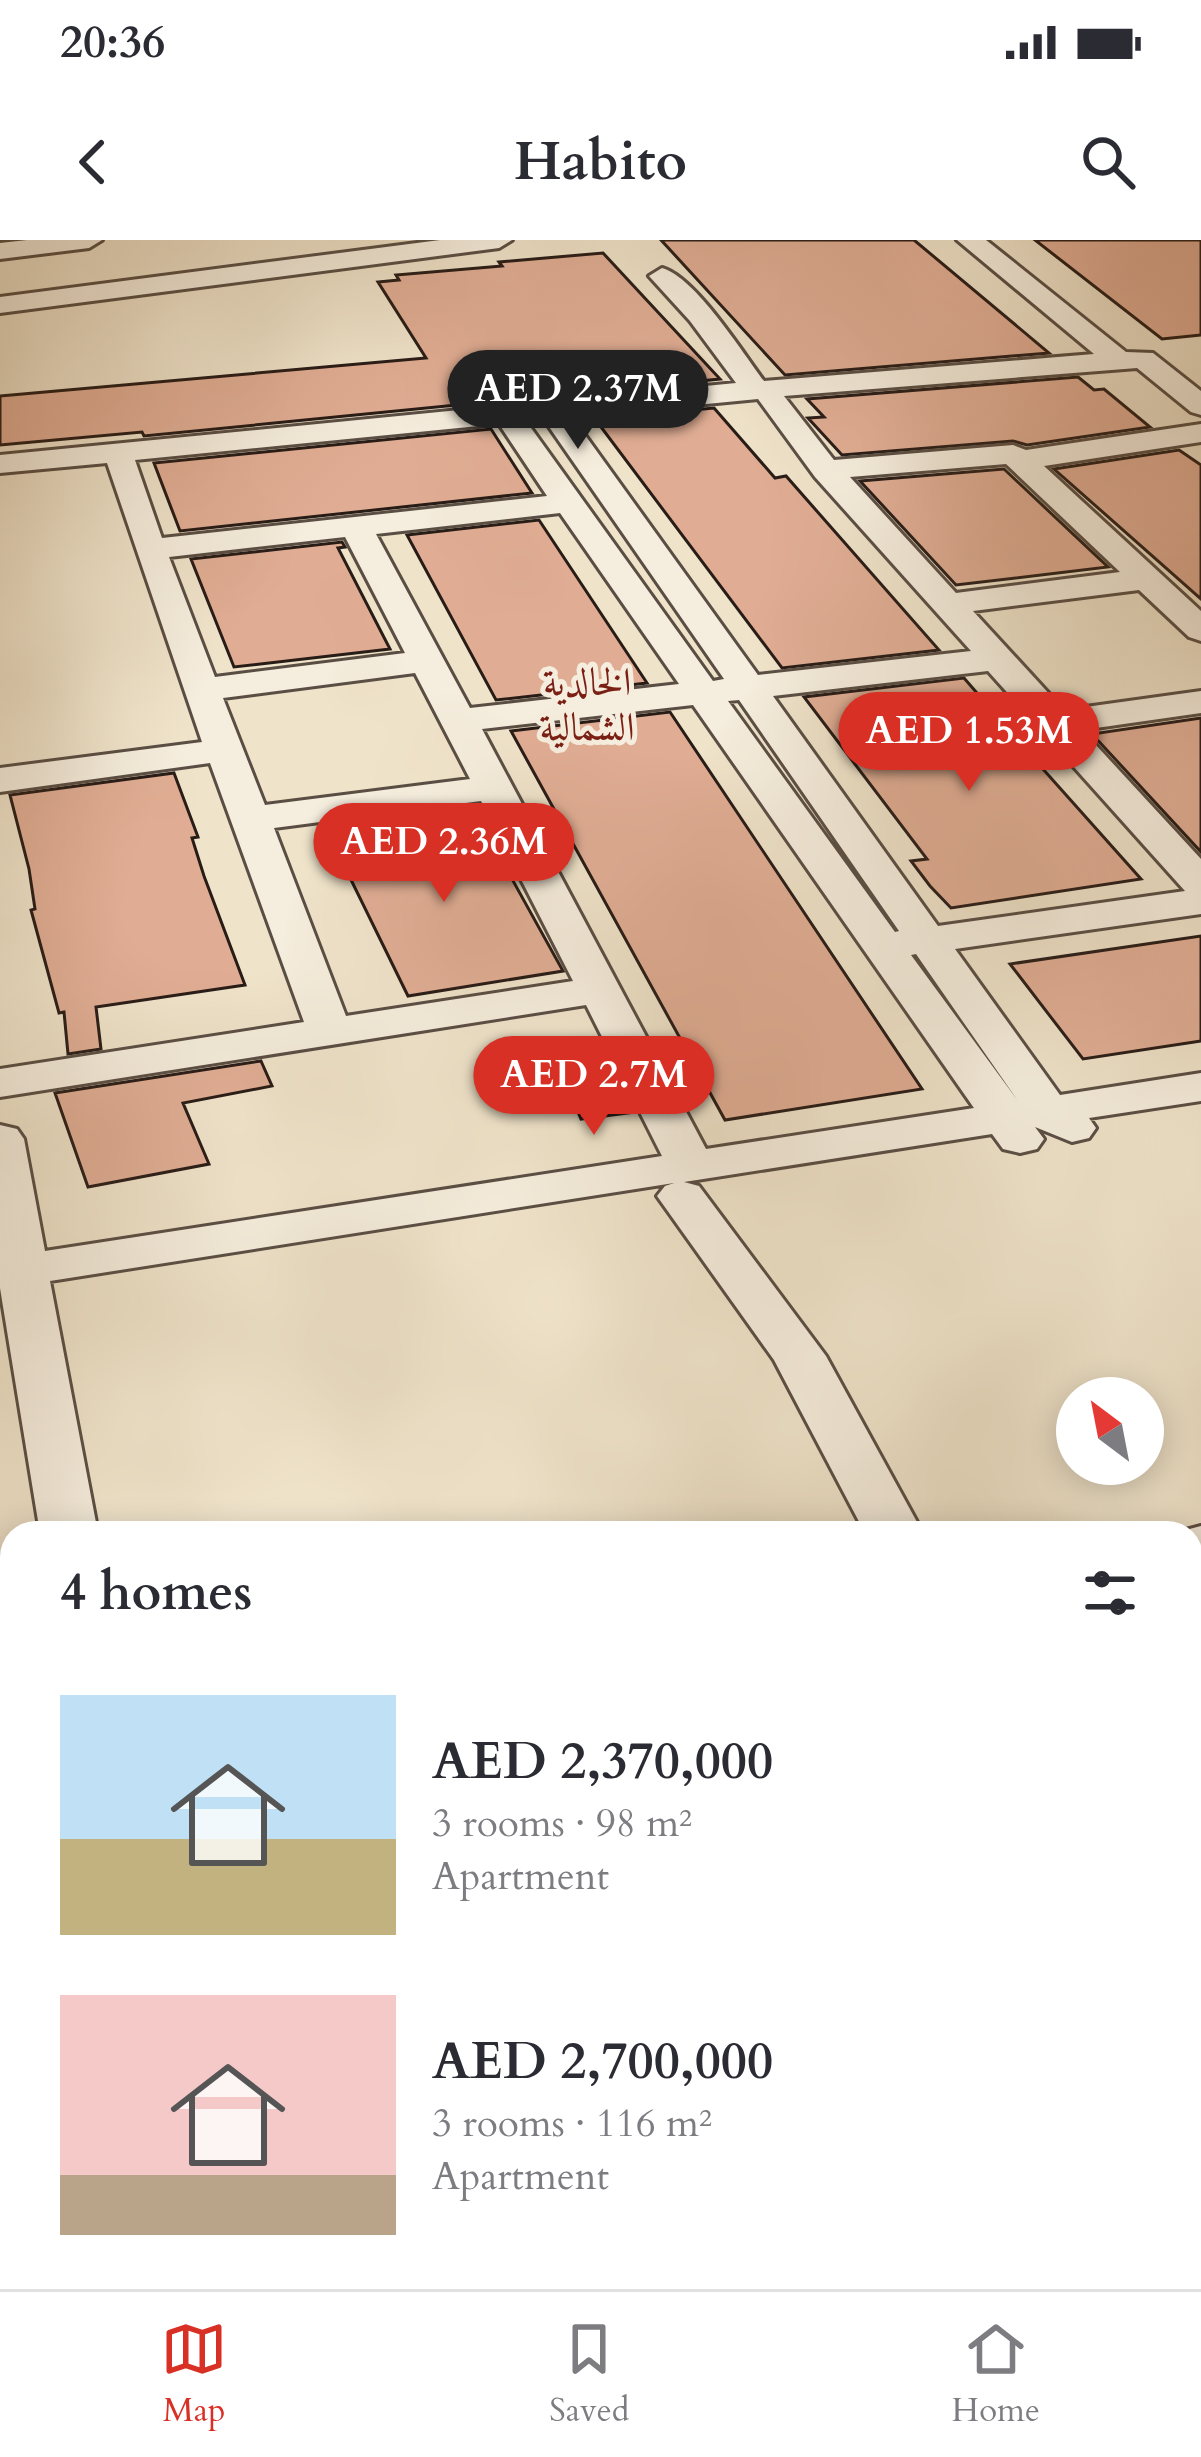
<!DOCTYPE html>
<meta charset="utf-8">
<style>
:root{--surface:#fff;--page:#f7f7f7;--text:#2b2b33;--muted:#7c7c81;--line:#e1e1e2;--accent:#d93025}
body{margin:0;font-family:Cardo,Amiri,serif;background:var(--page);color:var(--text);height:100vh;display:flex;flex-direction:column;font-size:45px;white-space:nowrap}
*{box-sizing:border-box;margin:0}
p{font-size:39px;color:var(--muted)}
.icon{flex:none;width:66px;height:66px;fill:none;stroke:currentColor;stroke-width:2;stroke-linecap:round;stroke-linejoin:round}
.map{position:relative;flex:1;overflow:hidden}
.drawer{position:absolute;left:0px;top:1281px;width:1203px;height:768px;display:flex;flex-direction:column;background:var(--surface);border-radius:36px 36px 0 0;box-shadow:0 6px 30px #0003}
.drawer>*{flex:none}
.needle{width:78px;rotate:328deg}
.fabs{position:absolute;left:1056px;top:1137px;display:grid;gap:24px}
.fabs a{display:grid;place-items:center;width:108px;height:108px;border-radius:50%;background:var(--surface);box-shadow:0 6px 30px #0003;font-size:60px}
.price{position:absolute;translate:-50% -102px;padding:0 27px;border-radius:42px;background:var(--accent);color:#fff;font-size:39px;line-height:78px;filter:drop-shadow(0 3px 6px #0008)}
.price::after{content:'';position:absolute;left:50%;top:72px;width:36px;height:27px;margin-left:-18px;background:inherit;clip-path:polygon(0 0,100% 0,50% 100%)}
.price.on{background:#222;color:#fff}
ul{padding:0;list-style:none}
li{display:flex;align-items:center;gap:36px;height:300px;padding:0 60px}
li span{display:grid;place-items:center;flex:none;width:336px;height:240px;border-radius:0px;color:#555}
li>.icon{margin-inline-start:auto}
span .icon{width:144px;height:144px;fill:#fffc;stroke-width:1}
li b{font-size:51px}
h2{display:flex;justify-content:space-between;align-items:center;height:144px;padding:0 60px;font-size:51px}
.status{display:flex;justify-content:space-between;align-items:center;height:84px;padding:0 60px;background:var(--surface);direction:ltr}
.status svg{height:33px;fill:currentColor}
header{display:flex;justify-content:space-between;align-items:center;height:156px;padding:0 60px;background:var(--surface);font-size:54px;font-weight:800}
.dock{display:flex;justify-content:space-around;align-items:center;height:168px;border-top:3px solid var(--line);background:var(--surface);font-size:33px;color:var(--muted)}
.dock a{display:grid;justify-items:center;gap:6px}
.dock .on{color:var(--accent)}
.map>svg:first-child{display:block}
.building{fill:#e0ad94;stroke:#281c17;stroke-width:3}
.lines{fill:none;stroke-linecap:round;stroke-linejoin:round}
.minor-casing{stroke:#5a4e44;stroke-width:6}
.minor{fill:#f5eddd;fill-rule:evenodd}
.labels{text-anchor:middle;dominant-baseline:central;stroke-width:10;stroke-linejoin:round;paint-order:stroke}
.far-neighbourhood-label{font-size:39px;fill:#7a1f14;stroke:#f5eddd}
</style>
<div class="status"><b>20:36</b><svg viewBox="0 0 49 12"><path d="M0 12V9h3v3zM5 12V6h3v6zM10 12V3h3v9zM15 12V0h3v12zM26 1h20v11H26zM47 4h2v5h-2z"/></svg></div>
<header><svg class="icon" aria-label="back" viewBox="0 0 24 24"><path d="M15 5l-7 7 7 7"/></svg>Habito<svg class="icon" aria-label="search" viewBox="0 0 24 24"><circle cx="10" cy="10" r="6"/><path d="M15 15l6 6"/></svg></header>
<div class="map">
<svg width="1201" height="2049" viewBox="0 0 1201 2049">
<rect width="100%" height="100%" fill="#efe3ca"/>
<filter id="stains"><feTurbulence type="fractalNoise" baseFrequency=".00167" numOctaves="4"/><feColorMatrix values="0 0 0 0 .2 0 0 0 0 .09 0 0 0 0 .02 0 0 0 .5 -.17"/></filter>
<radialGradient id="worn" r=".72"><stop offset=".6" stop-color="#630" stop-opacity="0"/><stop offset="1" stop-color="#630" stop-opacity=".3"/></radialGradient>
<path class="building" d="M661 0H914L1049 113 785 135Z
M1035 0H1201V95L1162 99Z
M603 13 720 139 144 196 142 192 0 205V156L426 118 378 42 399 40 396 35 502 26 499 22Z
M1078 137 1094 150 1104 149 1150 187 1027 205 1013 201 842 215 808 178 824 177 807 159Z
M714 168 775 238 786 236 939 410 782 428 595 179Z
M491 189 532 253 180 291 154 223Z
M1179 210 1201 225V359L1054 229Z
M1004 229 1108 327 956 345 860 241Z
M539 280 647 443 496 460 407 295Z
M342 302 345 307 338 308 390 409 234 427 191 319Z
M964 438 1034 519 1141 639 951 668 930 646 911 621 927 619 804 457Z
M670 472 922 849 725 880 511 491Z
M1201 478V612L1092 494Z
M174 533 198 597 192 598 204 636 245 745 96 767 101 809 68 814 64 772 59 773 31 670 35 669 29 629 10 555Z
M476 574 563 731 408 756 329 595Z
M1201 696V801L1083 819 1010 724Z
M261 821 272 846 183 863 209 924 88 947 55 853Z
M614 830 635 872 581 879 563 837Z"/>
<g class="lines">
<defs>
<path id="minor" d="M27 0H102L89 8 0 19V3Z
M440 0H512L499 8 0 73V57Z
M957 0H986L1126 112 1153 113 1201 151V175L1191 172 1137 128 784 156 834 220 1013 205 1026 210 1201 184V202L1044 226 1201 371V401L1189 397 1139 350 973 371 1064 470 1201 451V473L1082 490 1201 619V674L955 709 1060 855 1201 833V861L1089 878 1096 888 1089 898 1072 902 1035 887 1044 899 1037 909 1020 913 1003 909 992 894 684 942 699 946 826 1116 923 1293H865L774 1120 657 956 665 946 674 943 50 1041 98 1293H40L0 1048V885L17 889 24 899 45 1011 662 916 586 765 0 857V829L304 782 210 523 0 552V528L202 502 107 223 0 233V215L736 143 690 81 649 36 662 28C695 37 742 112 764 141L1094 114ZM758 159 815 237 971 411 758 435 572 177ZM546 179 545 181 724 439 713 441 526 181ZM499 184 547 256 162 298 135 220ZM1006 224 1120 332 956 353 850 237ZM560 273 679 444 470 468 376 294ZM345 297 405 413 215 437 169 317ZM988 431 1185 651 938 686 773 456ZM415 433 470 539 265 565 223 458ZM739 460 899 691 895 692 728 461ZM693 465 974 868 706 909 482 489ZM481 561 573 741 346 776 274 588ZM916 714 1018 861 911 715Z
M1201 1286V1326L1191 1328V1293H1174Z
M0 1352 12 1355V1480L0 1476Z
M1201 1701V1757L1191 1760V1704Z
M1201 1777V1835L1191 1838V1780Z
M12 1998V2037H48L42 2049H0V2000Z
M57 2037H133L134 2049H58Z
M167 2037H288L283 2049H162Z
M729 2037H805L810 2049H734Z"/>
</defs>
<use href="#minor" class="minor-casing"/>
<use href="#minor" class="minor"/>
</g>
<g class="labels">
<g class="far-neighbourhood-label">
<text x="587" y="442">الخالدية<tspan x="587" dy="45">الشمالية</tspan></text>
</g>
</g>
<rect width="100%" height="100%" filter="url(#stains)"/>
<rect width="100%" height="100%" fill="url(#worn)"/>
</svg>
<div class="fabs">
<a><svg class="needle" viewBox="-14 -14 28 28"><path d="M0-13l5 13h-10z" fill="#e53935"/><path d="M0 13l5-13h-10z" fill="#7c7c81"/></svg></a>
</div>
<b class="price on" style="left:578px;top:212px">AED 2.37M</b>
<b class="price" style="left:969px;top:554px">AED 1.53M</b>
<b class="price" style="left:444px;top:665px">AED 2.36M</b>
<b class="price" style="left:594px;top:898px">AED 2.7M</b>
<section class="drawer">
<h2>4 homes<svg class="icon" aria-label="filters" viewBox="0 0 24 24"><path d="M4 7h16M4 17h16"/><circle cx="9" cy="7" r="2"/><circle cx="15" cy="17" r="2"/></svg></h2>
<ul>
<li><span style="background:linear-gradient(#bfe0f5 60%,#c2b280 0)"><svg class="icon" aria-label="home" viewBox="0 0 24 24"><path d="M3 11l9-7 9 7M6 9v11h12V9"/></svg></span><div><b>AED 2,370,000</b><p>3 rooms · 98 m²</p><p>Apartment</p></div></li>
<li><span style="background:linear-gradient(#f6c9c9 75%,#b9a48a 0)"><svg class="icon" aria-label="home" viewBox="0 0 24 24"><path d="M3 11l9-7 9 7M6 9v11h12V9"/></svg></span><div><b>AED 2,700,000</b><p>3 rooms · 116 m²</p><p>Apartment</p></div></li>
</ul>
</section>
</div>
<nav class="dock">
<a class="on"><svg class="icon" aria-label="map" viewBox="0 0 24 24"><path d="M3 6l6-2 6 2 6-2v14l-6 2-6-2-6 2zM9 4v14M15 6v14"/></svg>Map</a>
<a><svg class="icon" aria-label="saved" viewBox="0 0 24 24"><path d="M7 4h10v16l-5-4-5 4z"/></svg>Saved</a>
<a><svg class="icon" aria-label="home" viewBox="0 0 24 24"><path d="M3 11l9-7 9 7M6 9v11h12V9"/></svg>Home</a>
</nav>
